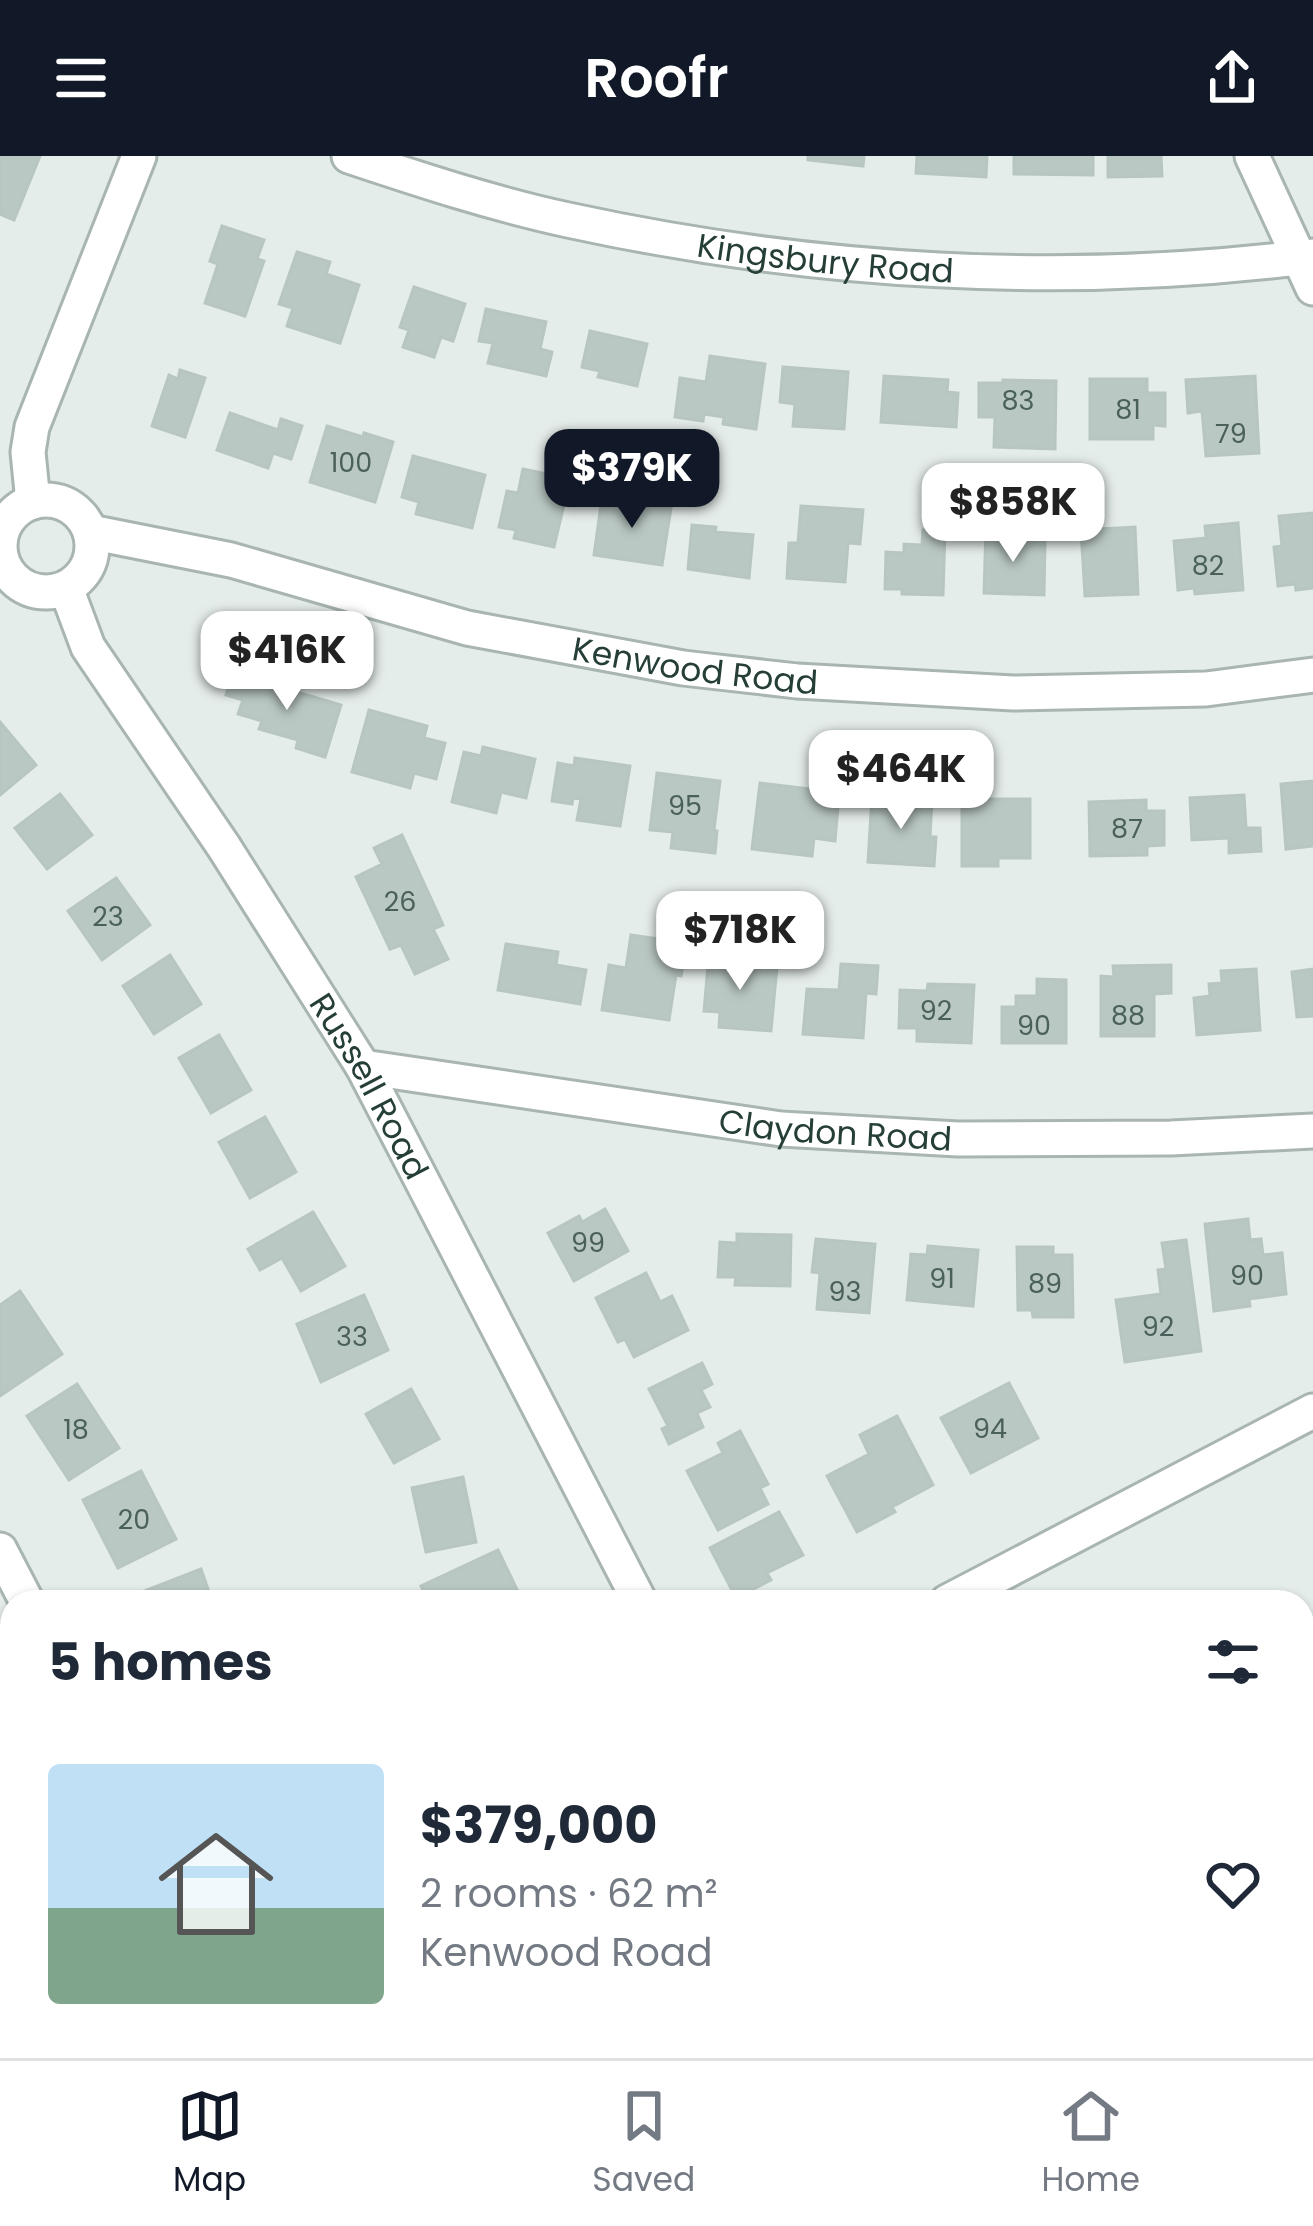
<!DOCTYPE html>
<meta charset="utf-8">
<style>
:root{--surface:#fff;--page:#f2f2f3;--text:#1f2937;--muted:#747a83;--line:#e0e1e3;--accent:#111827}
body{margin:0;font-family:Poppins,sans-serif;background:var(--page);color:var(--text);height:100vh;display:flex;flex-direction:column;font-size:45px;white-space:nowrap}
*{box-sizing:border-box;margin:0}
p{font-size:39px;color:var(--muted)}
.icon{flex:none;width:66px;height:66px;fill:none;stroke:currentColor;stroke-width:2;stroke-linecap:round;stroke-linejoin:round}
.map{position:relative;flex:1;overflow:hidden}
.details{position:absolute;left:0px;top:1434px;width:1314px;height:468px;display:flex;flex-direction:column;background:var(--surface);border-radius:36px 36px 0 0;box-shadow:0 3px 9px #0004}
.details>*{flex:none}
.price{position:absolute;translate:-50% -102px;padding:0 27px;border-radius:24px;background:#fff;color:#222;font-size:39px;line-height:78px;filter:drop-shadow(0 3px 6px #0008)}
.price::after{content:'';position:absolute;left:50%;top:72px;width:36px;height:27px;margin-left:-18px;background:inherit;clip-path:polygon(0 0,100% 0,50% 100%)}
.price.on{background:var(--accent);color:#fff}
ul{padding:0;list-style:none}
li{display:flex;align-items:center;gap:36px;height:300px;padding:0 48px}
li+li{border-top:3px solid var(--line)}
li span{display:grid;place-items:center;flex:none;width:336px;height:240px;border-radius:12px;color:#555}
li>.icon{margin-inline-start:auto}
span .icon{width:144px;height:144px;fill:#fffc;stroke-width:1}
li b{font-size:51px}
h2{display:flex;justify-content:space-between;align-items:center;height:144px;padding:0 48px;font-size:51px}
header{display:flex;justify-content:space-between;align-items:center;height:156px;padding:0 48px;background:var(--accent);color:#fff;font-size:54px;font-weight:600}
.tab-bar{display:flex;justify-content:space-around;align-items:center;height:168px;border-top:3px solid var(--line);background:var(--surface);font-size:33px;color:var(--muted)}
.tab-bar a{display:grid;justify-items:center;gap:6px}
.tab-bar .on{color:var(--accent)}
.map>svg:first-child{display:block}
.building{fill:#bac8c3;stroke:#b8c6c1;stroke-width:3}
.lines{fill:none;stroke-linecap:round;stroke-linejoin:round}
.street-casing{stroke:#a8b5b1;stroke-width:39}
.street{stroke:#fff;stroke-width:33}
.labels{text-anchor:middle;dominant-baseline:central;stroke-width:9;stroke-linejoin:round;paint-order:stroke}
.number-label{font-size:27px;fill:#4a605b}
.street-label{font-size:33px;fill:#253e38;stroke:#f6faf8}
</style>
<header><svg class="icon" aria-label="menu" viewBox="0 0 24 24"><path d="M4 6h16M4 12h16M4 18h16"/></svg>Roofr<svg class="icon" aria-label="share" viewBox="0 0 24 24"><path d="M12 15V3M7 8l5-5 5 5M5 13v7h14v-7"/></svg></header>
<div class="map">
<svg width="1313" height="1902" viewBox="0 0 1313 1902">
<rect width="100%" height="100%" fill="#e5edea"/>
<path class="building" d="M0 0H40L14 64 0 58Z
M808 0H864L863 10 808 4Z
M917 0H987L986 21 916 17Z
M1014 0H1093V19L1014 18Z
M1108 0H1161L1162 20 1108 21Z
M222 70 264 84 257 103 264 105 245 160 205 147 218 108 210 105Z
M297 96 330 106 326 118 359 129 340 187 287 170 293 152 279 148Z
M414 131 465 148 453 185 441 181 434 201 403 191 409 174 400 171Z
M486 153 546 166 540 193 552 196 546 220 488 207 493 187 479 185Z
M590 175 647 188 637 230 598 221 600 215 582 211Z
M710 200 765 208 756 273 723 268 724 261 704 258 703 265 675 261 680 222 706 226Z
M783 211 848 216 844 273 793 270 795 248 780 246Z
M180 214 205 222 185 281 152 270 169 219 178 223Z
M884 220 948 224 947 236 958 237 956 271 881 266Z
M1255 220 1259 297 1206 300 1202 255 1188 257 1186 224Z
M1090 223H1147V237H1165V270L1153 269V283H1090Z
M1003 224 1056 225 1055 293 994 291 995 261H979V227H1003Z
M230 257 278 274 281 263 302 270 291 303 273 297 268 312 217 294Z
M327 270 363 281 364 277 393 286 375 346 310 326Z
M413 300 485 319 472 372 416 358 419 346 402 341Z
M523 313 570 323 554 391 514 382 516 374 499 371 507 335 518 337Z
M602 342 671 352 662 409 594 399Z
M801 350 863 354 860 388 848 387 845 426 787 422 789 387H798Z
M1313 357V432L1296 434 1295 428 1278 430 1274 391 1282 390 1279 360Z
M1238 367 1243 434 1195 438 1194 432 1178 434 1174 385 1206 382 1205 370Z
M692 369 716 371 715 376 753 379 749 422 688 413Z
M986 371 1008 372V384L1045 385 1044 439 984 437Z
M1135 371 1138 438 1085 440 1081 374Z
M923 374 945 375 943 439 902 438V433H885L886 396 904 397V388L922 389Z
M233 517 341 549 325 601 296 592 298 584 259 573 262 565 238 558 243 544 226 539Z
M369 554 427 570 424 582 445 587 436 623 414 617 410 632 352 616Z
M0 566 36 609 0 639Z
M483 591 535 603 526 642 501 636 496 657 452 646 464 596 481 600Z
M575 602 630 610 620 670 577 664 581 643 573 642 572 648 552 645 558 607 574 610Z
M657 617 720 625 714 674 717 675 715 697 671 692 673 676 650 674Z
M1313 625V690L1286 693 1281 628Z
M760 627 819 634 817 649 838 651 835 685 814 682 812 700 752 693Z
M60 638 92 679 47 713 15 672Z
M1244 639 1246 672H1260L1261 695 1229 697V682L1192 684 1190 642Z
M872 640 932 643 930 681H936L934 710 868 706Z
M962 643H1030V702H998V710H962Z
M1146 644V655H1164V689L1147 690V699L1090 700 1089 646Z
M402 679 443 769 433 773 448 803 415 818 401 789 390 793 356 721 382 708 374 692Z
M116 722 150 769 102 804 68 755Z
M631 779 686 787 681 820 676 819 669 864 602 854 609 809 626 812Z
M710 787 728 789 725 817 753 819 754 808 777 810 771 875 719 871 720 856 704 855Z
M506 788 558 796 556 809 586 814 580 848 498 834Z
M170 799 201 848 154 878 123 830Z
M841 808 878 810 876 838 866 837 863 882 803 878 807 833 839 834Z
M1171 809V837L1154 838V880H1101V820L1114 821 1113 810Z
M1256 813 1260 874 1197 879 1194 842 1210 840 1209 828 1222 827 1221 815Z
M1313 813V860L1297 861 1292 816Z
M1037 823 1066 824V887H1002V851H1016V840H1037Z
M928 828 974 829 971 887 917 885V872H899L900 834 927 835Z
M219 879 251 934 211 957 179 902Z
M265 961 296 1016 250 1042 219 986Z
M605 1053 628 1095 574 1125 548 1077 579 1060 582 1066Z
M313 1056 345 1110 301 1135 282 1102 260 1114 248 1093Z
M1248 1063 1250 1084 1261 1083 1263 1099 1282 1097 1286 1138 1249 1143 1250 1150 1214 1155 1205 1068Z
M737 1078 791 1079 790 1130 735 1129 736 1121H718L720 1086 737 1087Z
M816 1083 875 1088 869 1157 817 1153 820 1117 812 1116Z
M1186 1084 1201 1195 1125 1206 1116 1144 1161 1138 1158 1114 1166 1113 1162 1087Z
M928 1090 978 1094 973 1150 907 1144 911 1098 927 1099Z
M1017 1091H1053V1099H1072L1073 1161H1033L1032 1154H1018Z
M646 1117 660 1146 672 1140 688 1174 634 1201 625 1183 618 1186 596 1142Z
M20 1135 62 1198 0 1240V1149Z
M364 1139 388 1194 321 1226 297 1168Z
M702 1207 712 1228 701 1234 710 1251 697 1257 703 1271 669 1288 662 1273 668 1270 649 1233Z
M1009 1227 1038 1282 971 1317 941 1262Z
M77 1228 119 1292 69 1324 27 1260Z
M411 1233 439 1283 394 1307 366 1258Z
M897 1260 933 1329 892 1351 895 1356 857 1376 827 1320 869 1298 860 1279Z
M740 1275 768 1328 760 1332 768 1348 718 1374 687 1315 723 1297 718 1287Z
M141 1315 176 1383 118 1412 83 1344Z
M463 1321 476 1386 426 1396 412 1332Z
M779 1356 803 1399 767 1417 771 1424 736 1442 710 1392Z
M498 1394 523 1446H429L421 1430Z
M201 1413 208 1433 201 1435 205 1446H148L144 1435Z
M0 1612 12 1636V1687L8 1688 3 1678 0 1679Z
M1313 1652V1728L1307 1714 1302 1716V1658Z
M367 1890H474L479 1900 373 1902Z
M673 1890H755L732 1902H679Z"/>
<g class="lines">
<defs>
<g id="street">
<path id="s1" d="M349 0C421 24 494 48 568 64 812 117 1065 132 1313 100"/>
<path d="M1252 0 1313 132"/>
<circle cx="46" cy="390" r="46"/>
<path d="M33 346 28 296 32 271 139 0"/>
<path id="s2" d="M90 376 231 404 467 472 683 512 797 525 1013 537 1206 533 1313 519"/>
<path id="s3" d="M66 432 88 491 224 691 363 911 640 1446"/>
<path id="s4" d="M363 911 781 973 958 983 1171 982 1313 975"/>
<path d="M0 1394 27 1446"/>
<path d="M947 1446 1313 1255"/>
<path d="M1302 1835 1313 1829"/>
<path d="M1302 1859 1313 1880"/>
<path d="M260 1890 267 1902"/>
<path d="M861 1890 867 1902"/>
<path d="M1173 1902 1196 1890"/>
</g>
</defs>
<use href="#street" class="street-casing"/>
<use href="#street" class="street"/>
</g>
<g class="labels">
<g class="number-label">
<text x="1018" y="244">83</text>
<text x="1128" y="253">81</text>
<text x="1231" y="277">79</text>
<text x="351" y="306">100</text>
<text x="1208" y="409">82</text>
<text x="685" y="649">95</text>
<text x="1127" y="672">87</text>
<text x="400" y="745">26</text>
<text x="108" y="760">23</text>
<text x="936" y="854">92</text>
<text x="1128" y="859">88</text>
<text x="1034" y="869">90</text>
<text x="588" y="1086">99</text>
<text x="1247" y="1119">90</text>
<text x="942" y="1122">91</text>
<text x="1045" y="1127">89</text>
<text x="845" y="1135">93</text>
<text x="1158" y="1170">92</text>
<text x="352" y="1180">33</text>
<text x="990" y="1272">94</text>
<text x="76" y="1273">18</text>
<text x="134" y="1363">20</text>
</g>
<g class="street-label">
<text stroke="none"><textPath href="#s1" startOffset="489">Kingsbury Road</textPath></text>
<text stroke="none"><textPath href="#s2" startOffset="621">Kenwood Road</textPath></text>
<text stroke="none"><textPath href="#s3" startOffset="585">Russell Road</textPath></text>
<text stroke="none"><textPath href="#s4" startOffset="477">Claydon Road</textPath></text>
</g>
</g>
</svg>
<b class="price on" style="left:632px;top:375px">$379K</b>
<b class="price" style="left:1013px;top:409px">$858K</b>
<b class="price" style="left:287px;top:557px">$416K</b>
<b class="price" style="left:901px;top:676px">$464K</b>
<b class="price" style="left:740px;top:837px">$718K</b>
<section class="details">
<h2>5 homes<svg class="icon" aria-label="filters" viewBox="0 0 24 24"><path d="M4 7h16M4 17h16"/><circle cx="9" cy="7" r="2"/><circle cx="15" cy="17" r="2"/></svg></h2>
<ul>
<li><span style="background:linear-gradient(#bfe0f5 60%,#7fa58c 0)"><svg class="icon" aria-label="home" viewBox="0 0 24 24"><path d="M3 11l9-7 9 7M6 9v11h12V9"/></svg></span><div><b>$379,000</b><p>2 rooms · 62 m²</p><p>Kenwood Road</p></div><svg class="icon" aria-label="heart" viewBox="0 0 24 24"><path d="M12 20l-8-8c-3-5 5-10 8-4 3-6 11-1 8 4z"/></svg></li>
</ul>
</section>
</div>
<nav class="tab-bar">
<a class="on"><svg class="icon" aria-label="map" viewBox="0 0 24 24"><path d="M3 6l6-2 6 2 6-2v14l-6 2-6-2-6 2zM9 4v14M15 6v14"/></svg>Map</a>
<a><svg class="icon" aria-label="saved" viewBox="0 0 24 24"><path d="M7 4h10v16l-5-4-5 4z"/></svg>Saved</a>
<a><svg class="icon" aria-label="home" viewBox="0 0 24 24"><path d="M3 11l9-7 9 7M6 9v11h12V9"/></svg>Home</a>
</nav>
